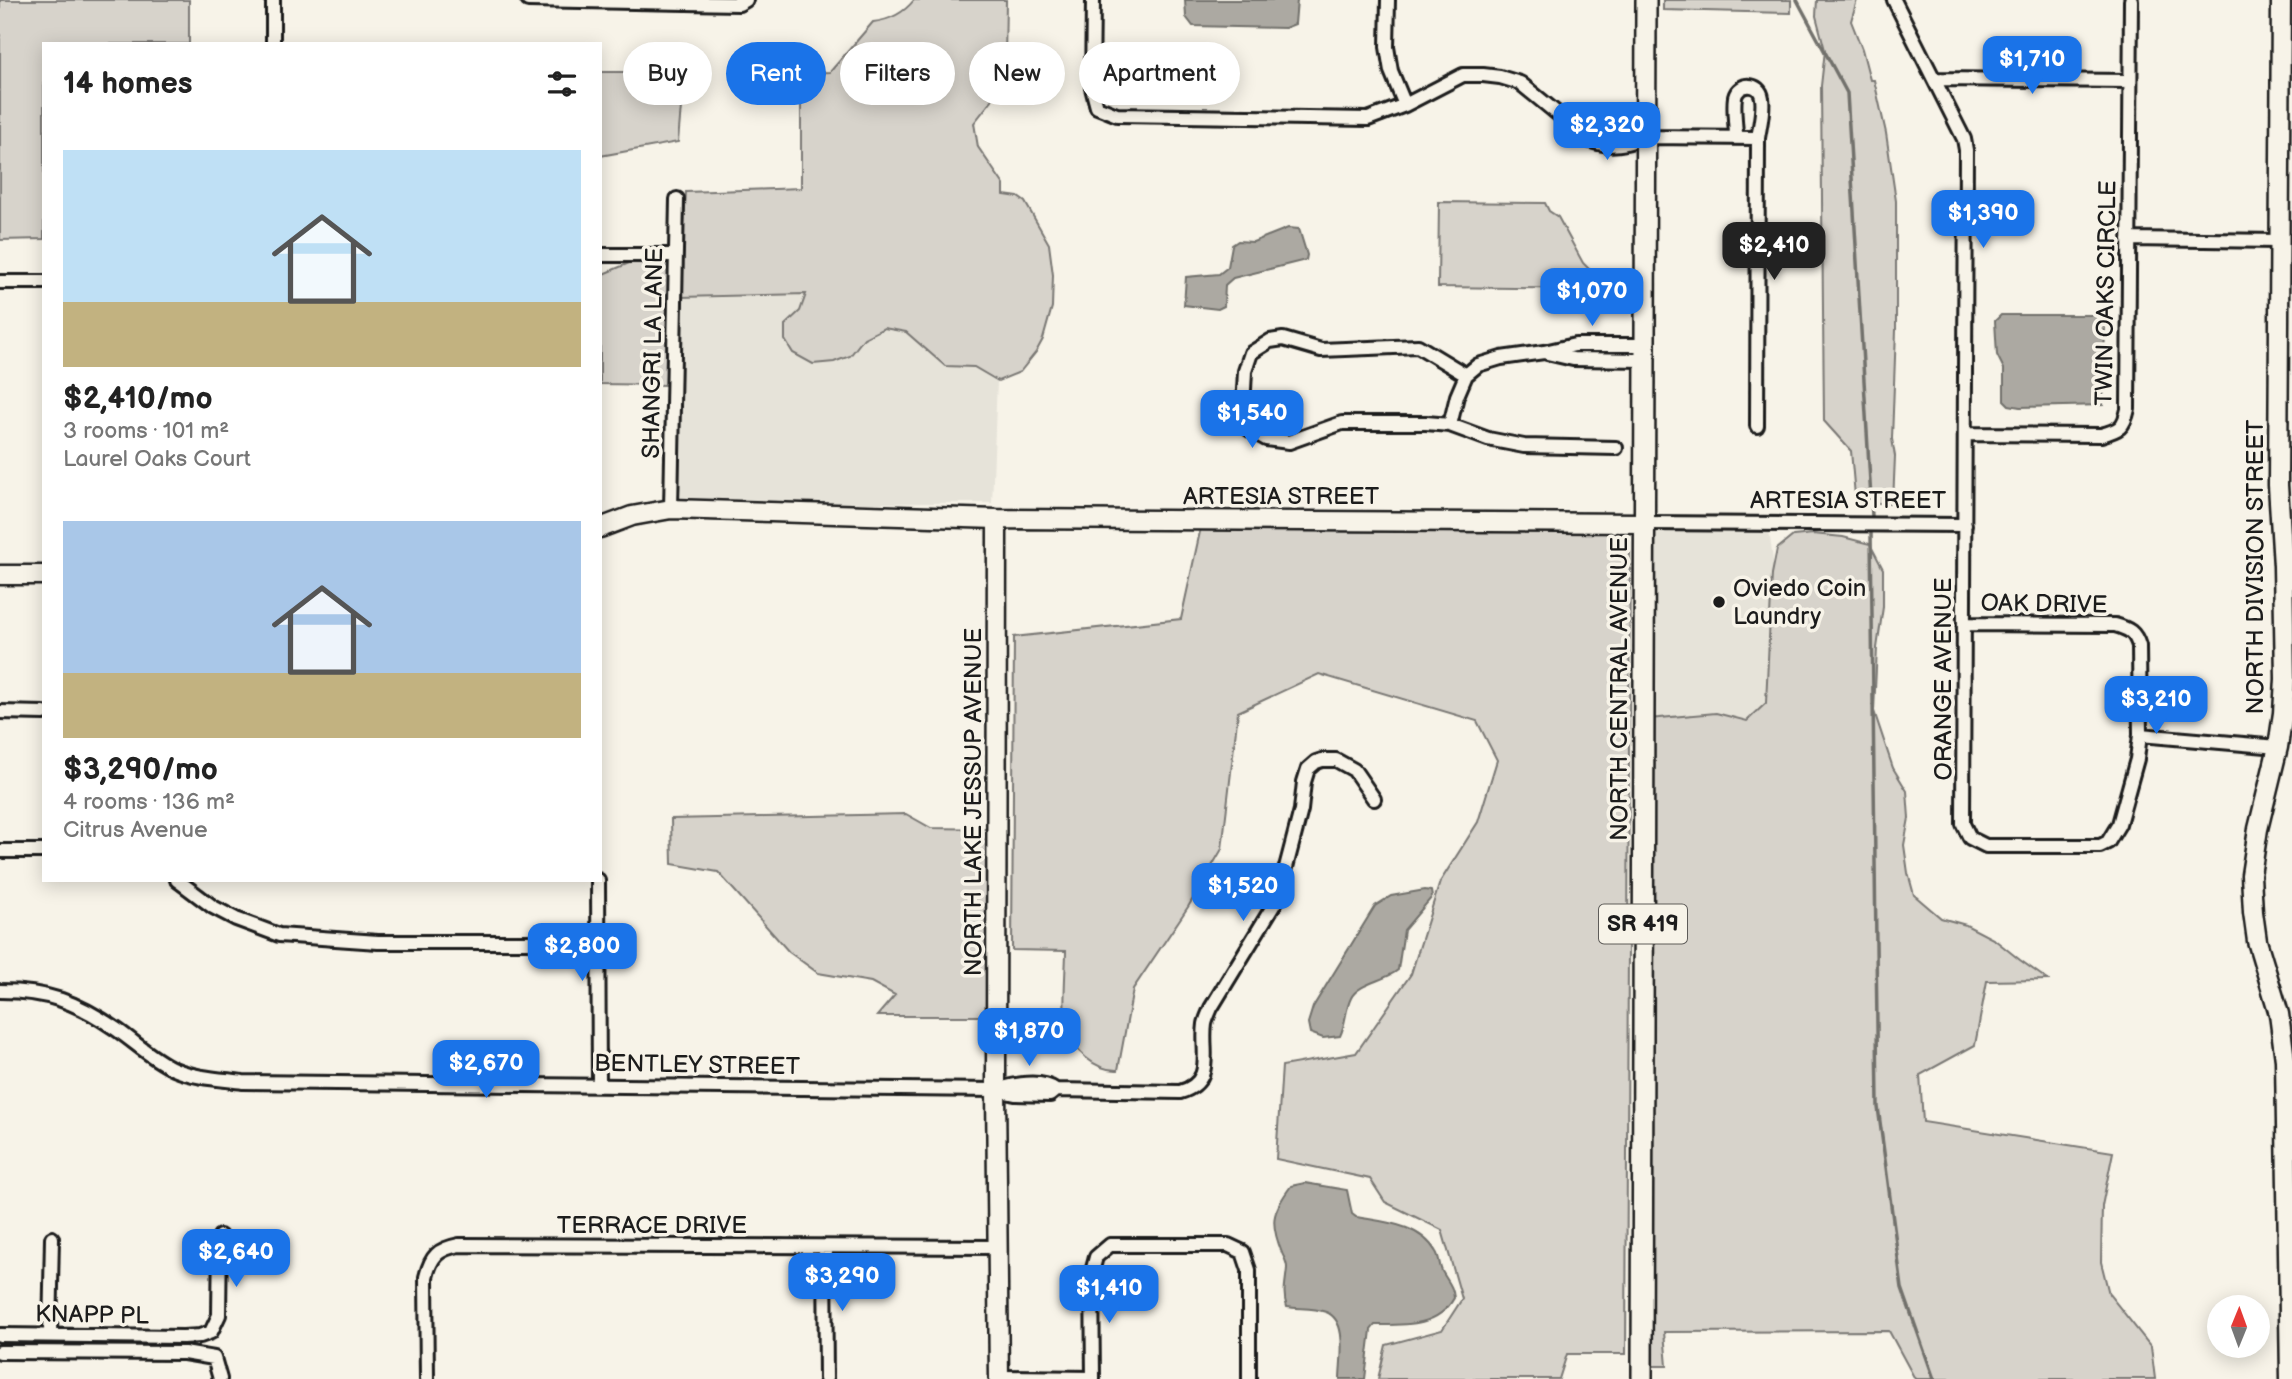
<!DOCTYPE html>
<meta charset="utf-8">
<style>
:root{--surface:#fff;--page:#f2f2f2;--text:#222;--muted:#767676;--accent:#1a73e8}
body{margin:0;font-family:"Balsamiq Sans",sans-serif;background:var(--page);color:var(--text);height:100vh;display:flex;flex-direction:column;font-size:26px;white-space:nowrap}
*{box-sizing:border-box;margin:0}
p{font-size:23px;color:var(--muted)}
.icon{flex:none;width:38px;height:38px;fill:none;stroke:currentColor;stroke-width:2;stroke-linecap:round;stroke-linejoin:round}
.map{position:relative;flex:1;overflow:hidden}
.sheet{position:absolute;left:42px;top:42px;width:560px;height:840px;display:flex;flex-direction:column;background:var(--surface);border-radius:0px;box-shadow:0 4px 18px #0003}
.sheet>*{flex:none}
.top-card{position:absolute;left:623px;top:42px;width:665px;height:63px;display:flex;gap:14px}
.needle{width:46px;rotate:1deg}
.controls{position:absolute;left:2207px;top:1295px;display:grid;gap:14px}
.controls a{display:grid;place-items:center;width:63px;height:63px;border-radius:50%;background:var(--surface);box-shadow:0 4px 18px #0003;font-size:35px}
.price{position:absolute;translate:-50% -60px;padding:0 16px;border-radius:14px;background:var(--accent);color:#fff;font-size:23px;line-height:46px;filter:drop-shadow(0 2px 4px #0008)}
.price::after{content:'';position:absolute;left:50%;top:42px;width:21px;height:16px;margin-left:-10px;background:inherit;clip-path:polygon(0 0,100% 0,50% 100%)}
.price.selected{background:#222;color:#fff}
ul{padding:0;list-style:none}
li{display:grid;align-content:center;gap:14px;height:371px;padding:0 21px}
li span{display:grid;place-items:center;height:217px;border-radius:0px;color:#555}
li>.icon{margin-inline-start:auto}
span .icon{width:126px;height:126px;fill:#fffc;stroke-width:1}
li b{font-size:30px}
h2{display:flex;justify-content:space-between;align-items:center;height:84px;padding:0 21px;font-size:30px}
.chip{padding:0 24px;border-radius:32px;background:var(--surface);box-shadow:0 4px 18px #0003;font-size:24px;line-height:63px}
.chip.selected{background:var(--accent);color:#fff}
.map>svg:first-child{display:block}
.built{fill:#e6e3d9}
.green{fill:#d7d3cb;stroke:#7a7874;stroke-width:2}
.water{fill:#aca9a2;stroke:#72716c;stroke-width:2}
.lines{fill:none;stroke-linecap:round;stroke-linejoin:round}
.stream{stroke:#72716c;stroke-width:3.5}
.street-casing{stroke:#1c1c1c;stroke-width:18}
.secondary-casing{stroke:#1c1c1c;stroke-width:23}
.primary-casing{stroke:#1c1c1c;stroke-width:24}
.street{stroke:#f7f3e8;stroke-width:12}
.secondary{stroke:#f7f3e8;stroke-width:18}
.primary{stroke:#f7f3e8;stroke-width:19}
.poi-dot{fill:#1c1c1c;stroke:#f7f3e8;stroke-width:2.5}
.labels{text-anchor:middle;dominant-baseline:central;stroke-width:7;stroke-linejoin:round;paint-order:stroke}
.shield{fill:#f7f3e8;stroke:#5e5c59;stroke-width:2}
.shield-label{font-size:23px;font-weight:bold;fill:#1c1c1c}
.street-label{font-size:24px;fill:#1c1c1c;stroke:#f7f3e8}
.poi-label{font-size:24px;fill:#1c1c1c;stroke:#f7f3e8;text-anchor:start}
</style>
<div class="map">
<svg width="2292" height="1379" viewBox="0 0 2292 1379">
<rect width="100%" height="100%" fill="#f7f3e8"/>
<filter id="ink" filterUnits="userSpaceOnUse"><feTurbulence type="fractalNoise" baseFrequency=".0143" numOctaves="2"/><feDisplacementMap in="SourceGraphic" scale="14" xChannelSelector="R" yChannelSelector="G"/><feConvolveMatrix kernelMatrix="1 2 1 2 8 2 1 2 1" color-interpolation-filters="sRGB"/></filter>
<g filter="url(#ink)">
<path class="built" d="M806 294 800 311 785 325 849 356 864 338 884 328 906 332 945 366 974 367 997 381 992 503H682L678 475 681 297Z
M1649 529 1769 530 1774 567 1766 703 1747 721 1716 713 1649 719Z"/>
<path class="green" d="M0 0H189V44H44V239L0 240Z
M914 0H1006L1005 60 992 100 974 123 978 147 1004 185V195L1018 197 1025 202 1049 244 1053 275 1052 307 1043 339 1036 352 1020 372 998 381 974 367 945 366 906 332 884 328 864 338 850 356 834 362 813 364 793 353 785 340V325L800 311 806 294 681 297V241L683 240 686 192 801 188V73L830 72 873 22C890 20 903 14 914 0Z
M1663 0H1791V13L1663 10Z
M1817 0H1857L1851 21 1862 49 1870 80H1874L1886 133 1896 201V330L1892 439 1895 456 1893 503H1877L1855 496 1851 451 1824 421 1821 86 1825 50 1816 16Z
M600 72H684L678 142 600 156Z
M1439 202 1545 203 1549 211 1558 217 1583 263 1599 279 1602 289 1438 287Z
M634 261 670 262 669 385 600 384V298L603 274Z
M1201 527 1617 531 1630 542 1626 1354H1567L1559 1379H1378L1386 1345 1442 1330 1462 1299 1442 1230 1385 1202 1370 1179 1276 1159 1282 1066 1356 1053 1411 974 1440 882 1478 822 1497 760 1477 721 1319 674 1238 712 1222 849 1188 907 1133 989 1118 1070C1095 1071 1073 1050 1066 1029 1062 1018 1066 966 1066 951L1012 950 1014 637 1181 619Z
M1813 534 1843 537 1870 544 1883 569V607L1877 648 1874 711 1893 768 1907 791 1909 818 1904 845 1908 873 1914 895 1941 918 1966 925 1995 940 2020 960 2048 980 1987 981 1975 1045 1920 1075 1923 1122 2113 1152 2102 1206 2101 1262 2109 1294 2151 1347 2155 1379H1915L1889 1331 1664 1332 1667 1366H1647L1649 719 1716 713 1747 721 1766 703 1772 574 1777 549 1793 536Z
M906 814 931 828 992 829V1016H877L895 995 871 982 818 973 789 952 718 872 672 864 671 819Z"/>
<path class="water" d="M1185 0H1297L1295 24 1285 28 1193 26 1186 17Z
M1288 228 1299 229 1307 255 1306 260 1233 278 1225 285 1224 306 1218 309 1184 305 1186 277 1219 274 1228 267 1232 245 1238 241 1253 242Z
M2001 315H2098L2105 324 2103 405 2020 407 2009 405 2004 400V369L1997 355 1995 321Z
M1425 890 1431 891 1432 897 1404 930 1398 970C1385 981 1358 983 1351 998 1345 1010 1346 1024 1340 1036L1323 1038 1310 1033 1308 1023 1313 1007 1375 906 1391 896Z
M1305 1183 1347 1190 1352 1214 1356 1217C1384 1222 1420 1224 1436 1252 1440 1258 1439 1267 1443 1273 1448 1282 1453 1286 1454 1298 1438 1327 1405 1325 1375 1325L1371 1330 1365 1379H1340C1340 1360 1349 1321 1326 1312 1313 1307 1299 1309 1287 1307 1282 1293 1286 1282 1287 1268 1287 1262 1284 1258 1282 1253 1270 1223 1271 1213 1291 1186Z"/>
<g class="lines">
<path class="stream" d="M1797 0 1847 93 1872 516
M1871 533 1878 1107 1902 1288 1934 1379"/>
<defs>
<path id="street" d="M528 0 739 4 746 0
M1093 0 1092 88 1097 107 1117 115 1368 119 1405 105 1463 75H1483L1500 77 1520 83 1591 141C1611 148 1626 144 1645 137
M1388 0 1387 47 1391 71 1405 105
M1894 0 1964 139 1966 150 1963 824 1970 838 1986 846H2100L2108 842 2119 824 2137 759 2140 735 2139 646C2135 632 2129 629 2115 625L1966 624
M273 44V0
M1935 79 2130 81
M1579 130 1624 132 1645 137 1758 138
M1736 137C1736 125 1733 109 1735 97 1739 82 1760 82 1762 98 1764 110 1760 125 1758 138L1757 426
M2129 239 2279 241
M600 255H675
M0 282H44
M1547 353 1573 359 1645 360
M1466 375 1418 346 1321 350 1283 339 1270 341 1251 353 1245 371 1243 408 1250 430 1266 439 1289 442 1342 423H1426L1450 425 1488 439 1524 446 1616 448
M1450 425 1457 396 1466 375 1478 365 1501 358 1544 352 1575 345H1645
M1965 434 2101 435C2119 430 2124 428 2128 409L2131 0
M671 509 677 199
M1644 523 1965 525
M0 712 44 713
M2140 735 2278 747
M0 851H44
M177 880 213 907 236 919 279 935 378 942H598
M598 880 599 1085
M0 991C47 991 77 1002 116 1029 135 1042 152 1059 174 1069 195 1078 220 1079 243 1082L996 1090 1015 1094 1050 1095 1056 1090 1180 1092C1216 1082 1201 1051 1205 1024 1206 1019 1209 1013 1211 1008L1278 898 1301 810 1304 782 1308 769 1316 762 1322 760H1336L1354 770 1374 799
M999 1089C1016 1084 1041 1079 1056 1090
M825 1247 826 1379
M0 1335 183 1337 200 1336 211 1332 219 1315 220 1236
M50 1335 52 1238
M0 1352 184 1353 214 1358 220 1379
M999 1377 1093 1378
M427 1379 426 1277C431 1256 438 1249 459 1245L998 1247
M1093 1379 1092 1272 1096 1257 1110 1245H1228L1243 1252 1249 1270V1379"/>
<path id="secondary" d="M2281 0 2278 485 2283 566 2285 679 2283 713 2278 747 2258 829 2251 875 2253 912 2257 941 2279 1014 2285 1060 2290 1379
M997 519 996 1090 999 1379
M600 528 632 516 671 509 997 519 1644 523
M0 575H44"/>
<path id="primary" d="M1642 1379 1646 0"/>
</defs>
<use href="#street" class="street-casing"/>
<use href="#secondary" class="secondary-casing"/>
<use href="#primary" class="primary-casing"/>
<use href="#street" class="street"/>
<use href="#secondary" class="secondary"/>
<use href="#primary" class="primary"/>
</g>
</g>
<circle class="poi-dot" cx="1719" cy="602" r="7"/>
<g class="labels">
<rect class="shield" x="1599" y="904.5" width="88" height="39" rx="5"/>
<g class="shield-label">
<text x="1643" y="924">SR 419</text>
</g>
<g class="street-label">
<text transform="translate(2106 293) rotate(-89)">TWIN OAKS CIRCLE</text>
<text transform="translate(653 353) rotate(-89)">SHANGRI LA LANE</text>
<text x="1281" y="496">ARTESIA STREET</text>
<text x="1848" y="500">ARTESIA STREET</text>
<text transform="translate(2255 567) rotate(-90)">NORTH DIVISION STREET</text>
<text transform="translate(2044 604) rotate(1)">OAK DRIVE</text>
<text transform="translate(1943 679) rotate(-90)">ORANGE AVENUE</text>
<text transform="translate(1619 689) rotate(-90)">NORTH CENTRAL AVENUE</text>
<text transform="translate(973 802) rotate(-90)">NORTH LAKE JESSUP AVENUE</text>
<text transform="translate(697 1065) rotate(1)">BENTLEY STREET</text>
<text x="652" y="1225">TERRACE DRIVE</text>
<text transform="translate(92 1315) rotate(1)">KNAPP PL</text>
</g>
<g class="poi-label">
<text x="1733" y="588">Oviedo Coin<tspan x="1733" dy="28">Laundry</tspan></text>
</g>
</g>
</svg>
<div class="controls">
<a><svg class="needle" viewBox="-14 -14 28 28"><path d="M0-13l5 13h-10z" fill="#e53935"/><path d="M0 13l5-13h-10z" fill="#767676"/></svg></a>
</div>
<b class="price" style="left:2032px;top:96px">$1,710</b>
<b class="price" style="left:1607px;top:162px">$2,320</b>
<b class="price" style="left:1983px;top:250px">$1,390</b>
<b class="price selected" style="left:1774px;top:282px">$2,410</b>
<b class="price" style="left:1592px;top:328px">$1,070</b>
<b class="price" style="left:1252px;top:450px">$1,540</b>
<b class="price" style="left:2156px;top:736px">$3,210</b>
<b class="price" style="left:1243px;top:923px">$1,520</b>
<b class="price" style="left:582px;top:983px">$2,800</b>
<b class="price" style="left:1029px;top:1068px">$1,870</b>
<b class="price" style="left:486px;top:1100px">$2,670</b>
<b class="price" style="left:236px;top:1289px">$2,640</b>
<b class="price" style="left:842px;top:1313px">$3,290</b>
<b class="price" style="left:1109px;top:1325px">$1,410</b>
<div class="top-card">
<a class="chip">Buy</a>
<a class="chip selected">Rent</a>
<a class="chip">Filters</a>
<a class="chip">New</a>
<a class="chip">Apartment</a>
</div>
<section class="sheet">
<h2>14 homes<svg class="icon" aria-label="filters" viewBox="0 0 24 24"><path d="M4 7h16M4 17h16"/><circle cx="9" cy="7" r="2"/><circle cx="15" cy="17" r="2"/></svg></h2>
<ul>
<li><span style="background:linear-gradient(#bfe0f5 70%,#c2b280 0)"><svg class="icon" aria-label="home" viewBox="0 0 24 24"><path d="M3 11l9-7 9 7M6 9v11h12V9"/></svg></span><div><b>$2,410/mo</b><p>3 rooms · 101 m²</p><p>Laurel Oaks Court</p></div></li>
<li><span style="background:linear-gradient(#a9c7e8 70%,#c2b280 0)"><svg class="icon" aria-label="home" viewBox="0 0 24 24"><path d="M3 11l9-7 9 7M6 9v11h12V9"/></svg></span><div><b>$3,290/mo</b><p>4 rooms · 136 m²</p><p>Citrus Avenue</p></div></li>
</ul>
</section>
</div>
